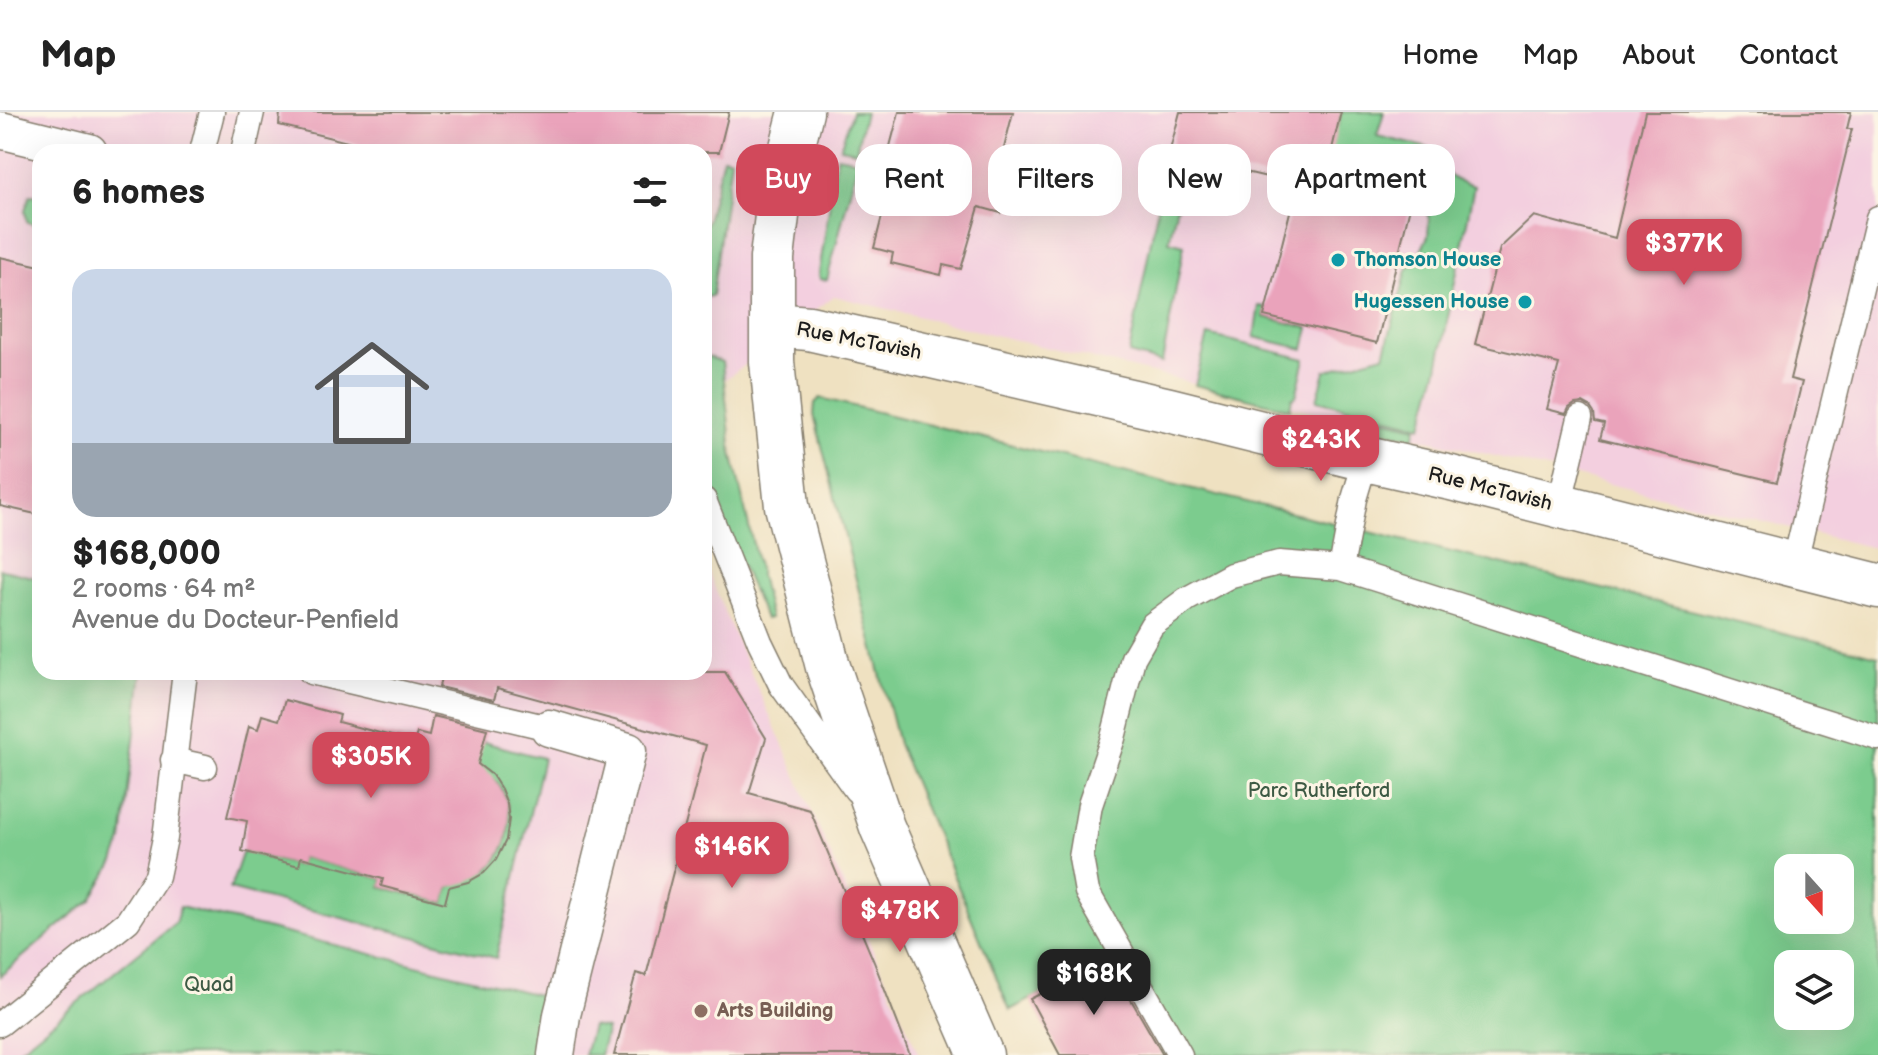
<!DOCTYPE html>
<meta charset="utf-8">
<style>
:root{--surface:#fff;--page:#f6f6f6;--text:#222;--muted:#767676;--line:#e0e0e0;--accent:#d1495b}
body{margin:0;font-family:"Balsamiq Sans",sans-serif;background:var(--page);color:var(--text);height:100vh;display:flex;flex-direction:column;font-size:30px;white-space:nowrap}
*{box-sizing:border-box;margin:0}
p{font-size:26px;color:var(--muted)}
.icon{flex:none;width:44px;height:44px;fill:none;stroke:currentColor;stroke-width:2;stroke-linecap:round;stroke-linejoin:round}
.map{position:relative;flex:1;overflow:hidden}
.drawer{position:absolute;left:32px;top:32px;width:680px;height:536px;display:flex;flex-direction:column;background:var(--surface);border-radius:24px;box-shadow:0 8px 32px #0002}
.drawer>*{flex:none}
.guide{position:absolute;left:736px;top:32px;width:760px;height:72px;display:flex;gap:16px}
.needle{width:52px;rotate:159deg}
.buttons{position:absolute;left:1774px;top:742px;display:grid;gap:16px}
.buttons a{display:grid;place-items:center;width:80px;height:80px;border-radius:16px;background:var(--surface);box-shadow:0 8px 32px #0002;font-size:40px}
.price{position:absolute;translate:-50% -68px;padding:0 18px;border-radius:16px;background:var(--accent);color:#fff;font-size:26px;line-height:52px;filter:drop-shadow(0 2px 4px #0008)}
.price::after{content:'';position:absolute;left:50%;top:48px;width:24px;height:18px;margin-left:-12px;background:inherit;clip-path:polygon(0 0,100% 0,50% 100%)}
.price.active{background:#222;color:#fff}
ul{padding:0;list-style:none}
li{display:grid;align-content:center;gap:16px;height:424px;padding:0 40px}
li+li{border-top:2px solid var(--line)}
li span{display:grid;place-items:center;height:248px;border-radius:24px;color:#555}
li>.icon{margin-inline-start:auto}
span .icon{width:144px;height:144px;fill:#fffc;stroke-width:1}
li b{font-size:34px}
h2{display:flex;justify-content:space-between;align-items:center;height:96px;padding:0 40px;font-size:34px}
.pill{padding:0 28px;border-radius:24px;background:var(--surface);box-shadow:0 8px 32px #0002;font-size:28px;line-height:72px}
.pill.active{background:var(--accent);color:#fff}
header{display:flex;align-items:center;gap:48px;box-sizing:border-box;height:112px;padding:0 40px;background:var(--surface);border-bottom:2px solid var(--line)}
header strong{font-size:38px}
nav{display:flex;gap:44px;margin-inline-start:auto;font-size:28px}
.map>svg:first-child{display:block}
.built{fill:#f3cfdf}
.green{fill:#7bcc8e;stroke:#4c7455;stroke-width:2;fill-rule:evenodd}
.building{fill:#eaa3bb}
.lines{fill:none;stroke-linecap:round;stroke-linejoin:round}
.service-casing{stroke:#867e6e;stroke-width:27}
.pedestrian-casing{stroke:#867e6e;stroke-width:39}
.minor-casing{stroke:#867e6e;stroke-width:47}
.secondary-casing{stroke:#867e6e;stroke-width:47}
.service{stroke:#fff;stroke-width:24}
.pedestrian{stroke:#fff;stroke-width:36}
.minor{stroke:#fff;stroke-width:44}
.secondary{stroke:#fff;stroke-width:44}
.culture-dot{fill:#0f9aa8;stroke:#fcf5e5;stroke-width:3}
.education-dot{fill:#8d6e63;stroke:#fcf5e5;stroke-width:3}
.labels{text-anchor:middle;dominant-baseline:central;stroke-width:6;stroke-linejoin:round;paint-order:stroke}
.culture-label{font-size:20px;font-weight:bold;fill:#0d838f;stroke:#fcf5e5;text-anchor:start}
.street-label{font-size:20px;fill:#1c1c1c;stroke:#fcf5e5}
.park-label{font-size:20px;fill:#3d5a44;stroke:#fcf5e5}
.education-label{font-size:20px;font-weight:bold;fill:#785e54;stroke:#fcf5e5;text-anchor:start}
</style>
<header>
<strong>Map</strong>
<nav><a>Home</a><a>Map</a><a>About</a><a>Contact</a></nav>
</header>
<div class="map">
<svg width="1878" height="943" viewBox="0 0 1878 943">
<rect width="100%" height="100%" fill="#fcf5e5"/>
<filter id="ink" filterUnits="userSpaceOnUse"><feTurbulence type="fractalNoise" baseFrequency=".0125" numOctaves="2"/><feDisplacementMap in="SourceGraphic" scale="16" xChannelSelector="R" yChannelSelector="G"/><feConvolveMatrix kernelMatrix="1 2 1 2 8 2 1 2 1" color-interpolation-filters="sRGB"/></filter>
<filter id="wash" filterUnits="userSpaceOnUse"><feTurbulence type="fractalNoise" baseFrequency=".006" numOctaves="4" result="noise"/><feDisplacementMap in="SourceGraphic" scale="32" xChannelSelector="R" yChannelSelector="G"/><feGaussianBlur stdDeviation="1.8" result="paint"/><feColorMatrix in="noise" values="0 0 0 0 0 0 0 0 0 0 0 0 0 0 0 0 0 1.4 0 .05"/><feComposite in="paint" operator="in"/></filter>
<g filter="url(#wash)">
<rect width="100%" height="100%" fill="#efe1c1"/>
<path class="built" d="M0 0H1878V437L834 184 704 284V40H40V560H704V450L736 527 919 943H0Z"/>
<path class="green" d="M852 0H865L856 39 840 36Z
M1341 0H1384L1377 24 1442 39C1447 67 1448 66 1474 74L1438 256 1422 314 1317 288 1325 259 1384 243 1407 158 1421 139 1428 124 1429 105 1423 96 1422 90 1335 68 1287 51 1338 13Z
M837 44 858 48 827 168 820 167 819 161Z
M723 45 731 47 712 184 704 185V115L707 109Z
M1164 62 1183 67 1169 129 1184 133 1162 251 1129 242Z
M30 83 40 84V114L27 110 25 98Z
M1259 194 1266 195 1264 205 1309 216 1304 237 1254 225Z
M1208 223 1305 247 1296 284 1292 286 1290 297 1195 273Z
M704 243 722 250 732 341 770 506 765 507 704 367Z
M820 286 1878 544V943H1165L1113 845 1010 898 898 632 814 303 815 291ZM1788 756H1840V808H1788ZM1788 852H1840V904H1788Z
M1344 298 1417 315 1414 326 1341 309Z
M0 457 40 467V560H142L122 729 114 750 91 787 0 864Z
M472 627 543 646 496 846 230 777 243 739 298 754 301 745 383 767 381 775 445 791 449 775C460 770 474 767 484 760 511 742 515 700 500 674 494 665 482 659 478 652 474 646 474 634 472 627Z
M180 795 546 885 534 943H13L175 811Z
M592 914 607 917 600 943H584Z"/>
<g id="blocks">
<path class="building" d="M280 0H729L719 40H388L279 13Z
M899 0H1013L1000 52 1010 76 1009 85 1001 101 979 95 961 157 943 153 941 163 891 151 893 141 874 136 897 45 888 42Z
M1180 0H1341L1323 74 1410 95 1377 231 1264 204 1297 72 1169 42Z
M1645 0H1851L1847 17H1852L1790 267 1802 270 1777 370 1600 327 1604 312 1595 310 1594 301 1590 295 1583 291 1575 292 1569 296 1566 302 1547 297 1559 252 1475 232 1500 136 1534 104 1615 126Z
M0 145 40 154V403L0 394Z
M442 560H725L766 626 749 681 810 698 874 850 910 943H614L636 861 646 864 706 633 497 576 494 588 439 575Z
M285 588 340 603 338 610 414 630 417 621 429 624 433 604 487 617 478 652 492 663 501 677 507 692 509 707 506 728 496 748 484 761 468 770 449 775 445 791 381 774 383 767 301 745 299 754 242 739 247 709 227 705 249 614 258 617 262 603 279 608Z
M1108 848 1163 943H1060L1030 887Z"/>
</g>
</g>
<g filter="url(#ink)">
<use href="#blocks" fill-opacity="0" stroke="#867e6e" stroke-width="2"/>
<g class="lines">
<defs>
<path id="service" d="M202 40 212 0
M243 40 252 0
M704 388 760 530 781 573 856 678
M1559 394 1580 306
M1794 453 1878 106
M1341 456 1878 626
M311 560 549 616
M173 648 205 655
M0 912 128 809 157 764 165 726 185 560
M1180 943 1087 780 1081 746 1090 693 1113 626 1133 546 1152 513 1187 487 1231 463 1279 451 1341 456 1354 387 1366 347"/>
<path id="pedestrian" d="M0 18 89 40
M549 616 628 639 562 903 556 943"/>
<path id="minor" d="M773 213 809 216 1169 298 1366 347 1451 366 1878 474"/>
<path id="secondary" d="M801 0 779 87 772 146V250L787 394 828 555 882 715 981 943"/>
</defs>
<use href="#service" class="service-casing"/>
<use href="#pedestrian" class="pedestrian-casing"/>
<use href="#minor" class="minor-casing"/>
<use href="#secondary" class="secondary-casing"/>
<use href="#service" class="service"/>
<use href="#pedestrian" class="pedestrian"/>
<use href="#minor" class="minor"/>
<use href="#secondary" class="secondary"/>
</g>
</g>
<g class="culture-dot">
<circle cx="1338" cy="148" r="8"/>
<circle cx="1525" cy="190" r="8"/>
</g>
<circle class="education-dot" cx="701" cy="899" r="8"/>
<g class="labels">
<g class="culture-label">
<text x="1354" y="148">Thomson House</text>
<text x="1509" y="190" text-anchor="end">Hugessen House</text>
</g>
<g class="street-label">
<text transform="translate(859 229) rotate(11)">Rue McTavish</text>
<text transform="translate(1490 377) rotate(14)">Rue McTavish</text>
</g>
<g class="park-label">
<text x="1319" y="679">Parc Rutherford</text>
<text x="209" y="873">Quad</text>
</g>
<g class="education-label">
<text x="717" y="899">Arts Building</text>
</g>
</g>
</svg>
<div class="buttons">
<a><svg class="needle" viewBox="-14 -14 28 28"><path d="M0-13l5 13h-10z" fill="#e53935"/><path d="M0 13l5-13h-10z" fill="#767676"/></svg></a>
<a><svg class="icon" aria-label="layers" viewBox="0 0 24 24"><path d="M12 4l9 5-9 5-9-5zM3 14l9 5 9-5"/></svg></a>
</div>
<b class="price" style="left:1684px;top:175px">$377K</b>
<b class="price" style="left:1321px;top:371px">$243K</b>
<b class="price" style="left:371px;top:688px">$305K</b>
<b class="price" style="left:732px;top:778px">$146K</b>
<b class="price" style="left:900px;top:842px">$478K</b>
<b class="price active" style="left:1094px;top:905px">$168K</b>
<div class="guide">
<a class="pill active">Buy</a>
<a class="pill">Rent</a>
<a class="pill">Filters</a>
<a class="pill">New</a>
<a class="pill">Apartment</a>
</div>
<section class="drawer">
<h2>6 homes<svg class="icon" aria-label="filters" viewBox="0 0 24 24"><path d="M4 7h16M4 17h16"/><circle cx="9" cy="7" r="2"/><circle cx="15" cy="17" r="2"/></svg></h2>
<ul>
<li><span style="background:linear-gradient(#c9d6e8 70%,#9aa5b1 0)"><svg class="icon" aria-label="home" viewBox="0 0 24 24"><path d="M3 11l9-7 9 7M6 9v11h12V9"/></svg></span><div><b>$168,000</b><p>2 rooms · 64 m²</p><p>Avenue du Docteur-Penfield</p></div></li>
</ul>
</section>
</div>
